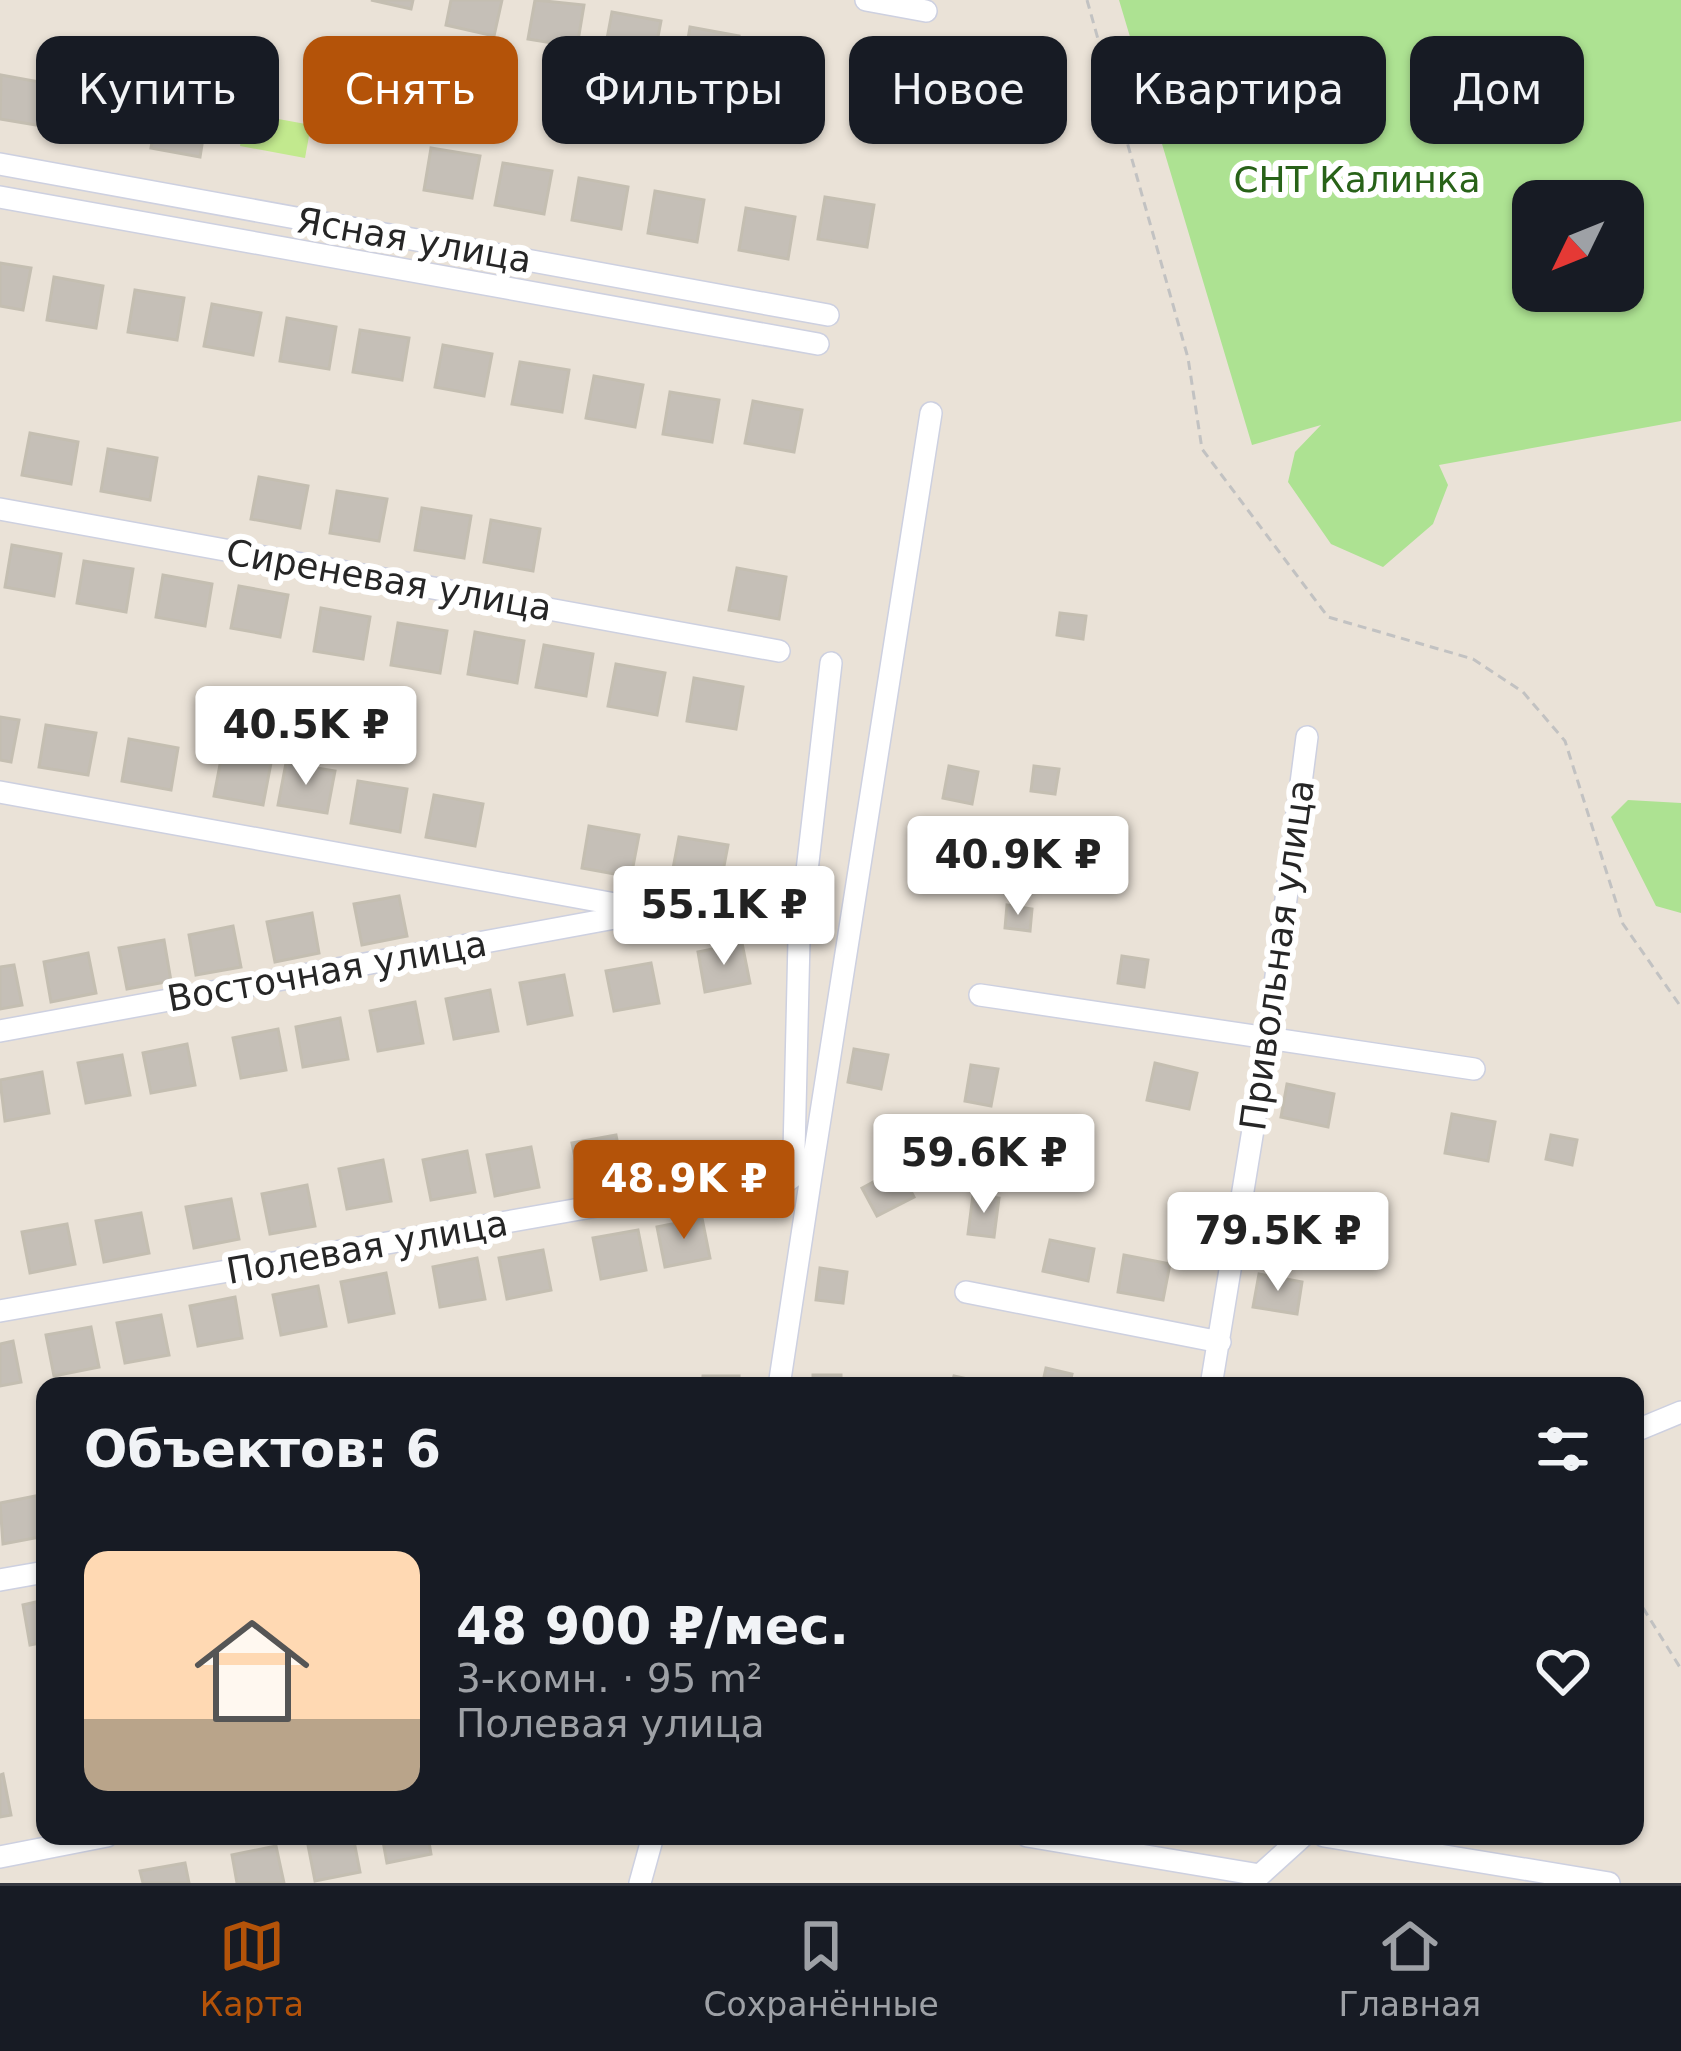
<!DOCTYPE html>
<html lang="ru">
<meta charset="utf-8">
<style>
:root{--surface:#171b24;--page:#242831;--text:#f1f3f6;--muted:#9ea1a6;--line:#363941;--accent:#b45309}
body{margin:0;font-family:"DejaVu Sans",sans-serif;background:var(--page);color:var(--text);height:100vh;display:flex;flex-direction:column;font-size:45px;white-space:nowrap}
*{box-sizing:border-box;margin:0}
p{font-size:39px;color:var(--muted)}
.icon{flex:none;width:66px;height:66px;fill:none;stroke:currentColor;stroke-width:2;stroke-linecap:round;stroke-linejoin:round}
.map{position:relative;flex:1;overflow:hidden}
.drawer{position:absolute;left:36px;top:1377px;width:1608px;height:468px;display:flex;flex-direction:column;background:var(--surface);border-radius:24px;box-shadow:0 3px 9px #0004}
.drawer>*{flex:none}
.guide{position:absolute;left:36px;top:36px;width:1611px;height:108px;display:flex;gap:24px}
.needle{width:78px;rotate:227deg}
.buttons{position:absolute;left:1512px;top:180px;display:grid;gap:24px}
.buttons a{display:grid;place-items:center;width:132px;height:132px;border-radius:24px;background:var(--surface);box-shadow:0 3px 9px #0004;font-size:60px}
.price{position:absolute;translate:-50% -102px;padding:0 27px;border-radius:12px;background:#fff;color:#222;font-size:39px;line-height:78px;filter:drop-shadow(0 3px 6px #0008)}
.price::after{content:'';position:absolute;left:50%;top:72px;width:36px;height:27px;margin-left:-18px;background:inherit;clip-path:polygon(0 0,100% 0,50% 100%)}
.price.on{background:var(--accent);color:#fff}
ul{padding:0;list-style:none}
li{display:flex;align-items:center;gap:36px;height:300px;padding:0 48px}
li+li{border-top:3px solid var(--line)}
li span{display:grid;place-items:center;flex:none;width:336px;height:240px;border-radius:24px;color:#555}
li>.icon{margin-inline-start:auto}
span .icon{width:144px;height:144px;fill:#fffc;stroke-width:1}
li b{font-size:51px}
h2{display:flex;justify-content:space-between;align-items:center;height:144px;padding:0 48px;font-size:51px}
.chip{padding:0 42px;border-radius:24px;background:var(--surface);box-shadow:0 3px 9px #0004;font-size:42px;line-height:108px}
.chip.on{background:var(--accent);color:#fff}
.tabs{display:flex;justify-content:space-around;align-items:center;height:168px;border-top:3px solid var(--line);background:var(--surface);font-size:33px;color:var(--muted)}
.tabs a{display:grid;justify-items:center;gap:6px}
.tabs .on{color:var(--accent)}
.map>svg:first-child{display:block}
.green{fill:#ade292;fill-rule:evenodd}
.pitch{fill:#c2e98e}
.building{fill:#c5bfb7;stroke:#c4beb1;stroke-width:3}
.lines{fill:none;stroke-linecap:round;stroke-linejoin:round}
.minor-casing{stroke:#cdd0e0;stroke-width:24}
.path{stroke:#c2c2c2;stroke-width:3;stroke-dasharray:9 6;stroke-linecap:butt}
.minor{stroke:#fff;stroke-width:21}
.labels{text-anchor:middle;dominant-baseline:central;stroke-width:12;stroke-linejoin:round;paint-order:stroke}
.park-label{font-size:36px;fill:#286218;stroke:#fff}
.street-label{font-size:36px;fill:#262626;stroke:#fff}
</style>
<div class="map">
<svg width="1681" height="1883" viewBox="0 0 1681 1883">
<rect width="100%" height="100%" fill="#eae2d7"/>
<path class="green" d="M1119 0H1681V421L1439 465 1448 485 1433 524 1383 567 1331 544 1288 482 1295 452 1321 425 1252 445ZM1533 201H1623V291H1533Z
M1628 800 1681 803V913L1656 906 1611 817Z"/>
<path class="pitch" d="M246 113 311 125 305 158 240 146Z"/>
<path class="building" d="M371 0H413L411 9Z
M451 0H502L494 36 446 25Z
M535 0 584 5 577 47 528 39Z
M612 12 661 21 653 63 604 55Z
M690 27 739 36 732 78 683 69Z
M769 43 818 51 811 93 762 85Z
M1 75 50 84 42 126 0 119Z
M83 90 132 99 124 141 75 132Z
M158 106 207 114 200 157 151 148Z
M431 148 480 156 472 198 424 190Z
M503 163 552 171 544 214 495 205Z
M579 178 628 187 621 229 572 220Z
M655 191 704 200 697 242 648 233Z
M825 197 874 205 867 247 818 239Z
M746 208 795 217 788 259 739 250Z
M0 263 31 268 23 310 0 306Z
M54 277 103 286 96 328 47 320Z
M135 290 184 298 177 340 128 332Z
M212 304 261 313 253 355 204 346Z
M287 318 336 327 329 369 280 361Z
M360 330 409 338 402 380 353 372Z
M443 345 492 354 484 396 435 387Z
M520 362 569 370 562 412 512 404Z
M594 376 643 385 635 427 586 418Z
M670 392 719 400 712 442 663 434Z
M753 401 802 410 794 452 745 443Z
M30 433 78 442 71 484 22 475Z
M108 449 157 458 150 500 101 491Z
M259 477 308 486 300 528 251 519Z
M337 491 387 499 379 541 330 533Z
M422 508 471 516 464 558 415 550Z
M491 520 540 529 533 571 484 562Z
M12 545 61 554 54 596 5 587Z
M84 561 133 569 126 612 77 603Z
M737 568 786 577 779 619 729 610Z
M163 575 212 584 205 626 156 617Z
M239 586 288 595 280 637 231 628Z
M321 608 370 617 363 659 314 651Z
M1060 613 1086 616 1083 639 1057 635Z
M398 623 447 631 440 673 391 665Z
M475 632 524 641 517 683 468 674Z
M544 645 593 654 586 696 536 687Z
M616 664 665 673 657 715 608 706Z
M694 678 743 687 736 729 687 721Z
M0 717 19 720 11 762 0 760Z
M46 725 96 733 88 775 39 767Z
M129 739 178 748 171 790 122 781Z
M222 754 271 763 263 805 214 796Z
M286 763 335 771 327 813 278 805Z
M949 766 978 772 972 804 943 798Z
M1034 766 1059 769 1055 794 1031 791Z
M358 781 407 789 400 832 351 823Z
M434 795 483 804 475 846 426 837Z
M589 826 639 835 631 877 582 868Z
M679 837 728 845 720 887 671 879Z
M399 896 407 936 362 945 354 904Z
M1007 905 1032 909 1030 931 1005 928Z
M312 913 319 953 275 962 267 922Z
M233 926 241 967 196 975 189 935Z
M164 940 171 981 127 989 119 948Z
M742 943 750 983 705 992 698 952Z
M88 953 96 993 51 1002 44 962Z
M1122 956 1148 960 1144 987 1118 983Z
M651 963 659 1003 614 1011 606 971Z
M14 965 22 1005 0 1009V967Z
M564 975 572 1015 528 1024 520 983Z
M490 990 498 1031 454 1039 446 999Z
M415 1002 423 1043 378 1051 370 1011Z
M340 1018 348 1059 303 1067 296 1027Z
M278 1029 286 1070 241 1078 233 1038Z
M187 1044 195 1085 151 1093 143 1053Z
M854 1049 888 1055 881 1089 848 1082Z
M122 1055 130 1095 86 1103 78 1063Z
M1155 1063 1197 1073 1189 1109 1147 1100Z
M971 1065 998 1069 991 1106 965 1101Z
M42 1072 49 1113 5 1121 0 1080Z
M1287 1084 1334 1094 1328 1127 1281 1117Z
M1452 1114 1495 1122 1488 1161 1445 1153Z
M616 1135 624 1175 580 1184 572 1143Z
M1551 1135 1577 1140 1572 1165 1546 1159Z
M531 1147 539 1187 495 1196 487 1155Z
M467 1151 475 1192 431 1200 423 1160Z
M383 1160 391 1201 347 1209 339 1169Z
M899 1168 914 1197 877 1216 862 1188Z
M307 1185 315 1226 270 1234 262 1194Z
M973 1195 999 1198 994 1237 968 1234Z
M231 1199 239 1239 194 1248 186 1207Z
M141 1213 149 1253 104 1262 96 1221Z
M702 1218 710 1258 665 1267 657 1227Z
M67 1224 75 1264 30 1273 22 1232Z
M638 1230 646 1270 601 1279 593 1238Z
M1050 1240 1094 1249 1088 1281 1043 1271Z
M543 1250 551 1290 507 1299 499 1258Z
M1124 1255 1170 1264 1163 1300 1118 1292Z
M477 1258 485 1299 440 1307 433 1267Z
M820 1268 847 1272 843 1303 816 1300Z
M386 1273 394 1313 349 1322 341 1282Z
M1259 1274 1302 1282 1297 1314 1253 1307Z
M318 1286 326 1326 281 1335 273 1295Z
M235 1297 242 1338 198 1346 190 1306Z
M161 1315 169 1355 125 1363 117 1323Z
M91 1327 99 1367 54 1376 46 1335Z
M13 1341 21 1382 0 1386V1344Z
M1046 1368 1072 1374 1069 1386H1042Z
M813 1375H841V1386H813Z
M703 1376H739V1386H702Z
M954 1376 981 1382 980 1386H951Z
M40 1495 45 1536 3 1544 0 1503Z
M45 1600V1642L30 1645 23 1605Z
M3 1774 11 1815 0 1817V1775Z
M330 1836H353L360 1872 315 1881 307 1840Z
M382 1836H428L431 1854 387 1863Z
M276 1846 284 1883H237L232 1855Z
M185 1863 189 1883H143L140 1871Z"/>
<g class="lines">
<defs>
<path id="minor" d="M866 0 926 11
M0 164 828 315
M0 197 818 344
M0 509 779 651
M0 792 637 908
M980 995 1474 1069
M0 1031 653 911
M811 1176 931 413
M966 1292 1220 1342
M0 1311 728 1183 787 1181 803 1169
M779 1386 811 1176 803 1169 794 1152 799 940 831 663
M1211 1386 1268 1038 1307 737
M1635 1431 1681 1412
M0 1580 45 1572
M1027 1836 1260 1875 1303 1836
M1324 1836 1609 1883
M0 1857 107 1836
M640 1883 653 1836"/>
</defs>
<use href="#minor" class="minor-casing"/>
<path class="path" d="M1087 0 1188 358 1202 449 1328 617 1473 659 1523 692 1565 741 1623 924 1681 1007
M1635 1595 1681 1669"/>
<use href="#minor" class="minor"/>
</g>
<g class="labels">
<g class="park-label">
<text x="1357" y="179">СНТ Калинка</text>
</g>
<g class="street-label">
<text transform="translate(414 240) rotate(10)">Ясная улица</text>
<text transform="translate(389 580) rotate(10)">Сиреневая улица</text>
<text transform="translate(1277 955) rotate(-82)">Привольная улица</text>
<text transform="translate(327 971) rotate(-10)">Восточная улица</text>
<text transform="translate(367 1247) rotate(-10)">Полевая улица</text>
</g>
</g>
</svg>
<div class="buttons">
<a><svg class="needle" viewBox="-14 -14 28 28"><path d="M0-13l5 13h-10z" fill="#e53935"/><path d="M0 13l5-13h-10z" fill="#9ea1a6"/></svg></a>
</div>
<b class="price" style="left:306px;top:788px">40.5K ₽</b>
<b class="price" style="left:1018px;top:918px">40.9K ₽</b>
<b class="price" style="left:724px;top:968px">55.1K ₽</b>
<b class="price" style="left:984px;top:1216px">59.6K ₽</b>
<b class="price on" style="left:684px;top:1242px">48.9K ₽</b>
<b class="price" style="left:1278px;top:1294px">79.5K ₽</b>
<div class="guide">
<a class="chip">Купить</a>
<a class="chip on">Снять</a>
<a class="chip">Фильтры</a>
<a class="chip">Новое</a>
<a class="chip">Квартира</a>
<a class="chip">Дом</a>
</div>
<section class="drawer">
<h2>Объектов: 6<svg class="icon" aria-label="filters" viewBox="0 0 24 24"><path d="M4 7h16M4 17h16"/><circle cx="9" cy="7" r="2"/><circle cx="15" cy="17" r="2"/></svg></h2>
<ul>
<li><span style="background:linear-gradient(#ffd9b3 70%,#b9a48a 0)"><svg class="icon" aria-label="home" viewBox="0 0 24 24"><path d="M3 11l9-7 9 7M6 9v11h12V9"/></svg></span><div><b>48 900 ₽/мес.</b><p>3-комн. · 95 m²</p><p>Полевая улица</p></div><svg class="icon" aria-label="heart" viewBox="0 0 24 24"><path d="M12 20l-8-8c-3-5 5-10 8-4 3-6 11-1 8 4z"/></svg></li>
</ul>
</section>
</div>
<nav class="tabs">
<a class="on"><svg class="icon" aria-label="map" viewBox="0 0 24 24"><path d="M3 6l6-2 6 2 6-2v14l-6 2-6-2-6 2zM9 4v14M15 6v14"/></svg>Карта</a>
<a><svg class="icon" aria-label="saved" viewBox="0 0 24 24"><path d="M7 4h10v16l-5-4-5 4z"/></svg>Сохранённые</a>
<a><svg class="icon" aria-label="home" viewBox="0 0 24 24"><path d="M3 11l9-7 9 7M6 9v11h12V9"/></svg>Главная</a>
</nav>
